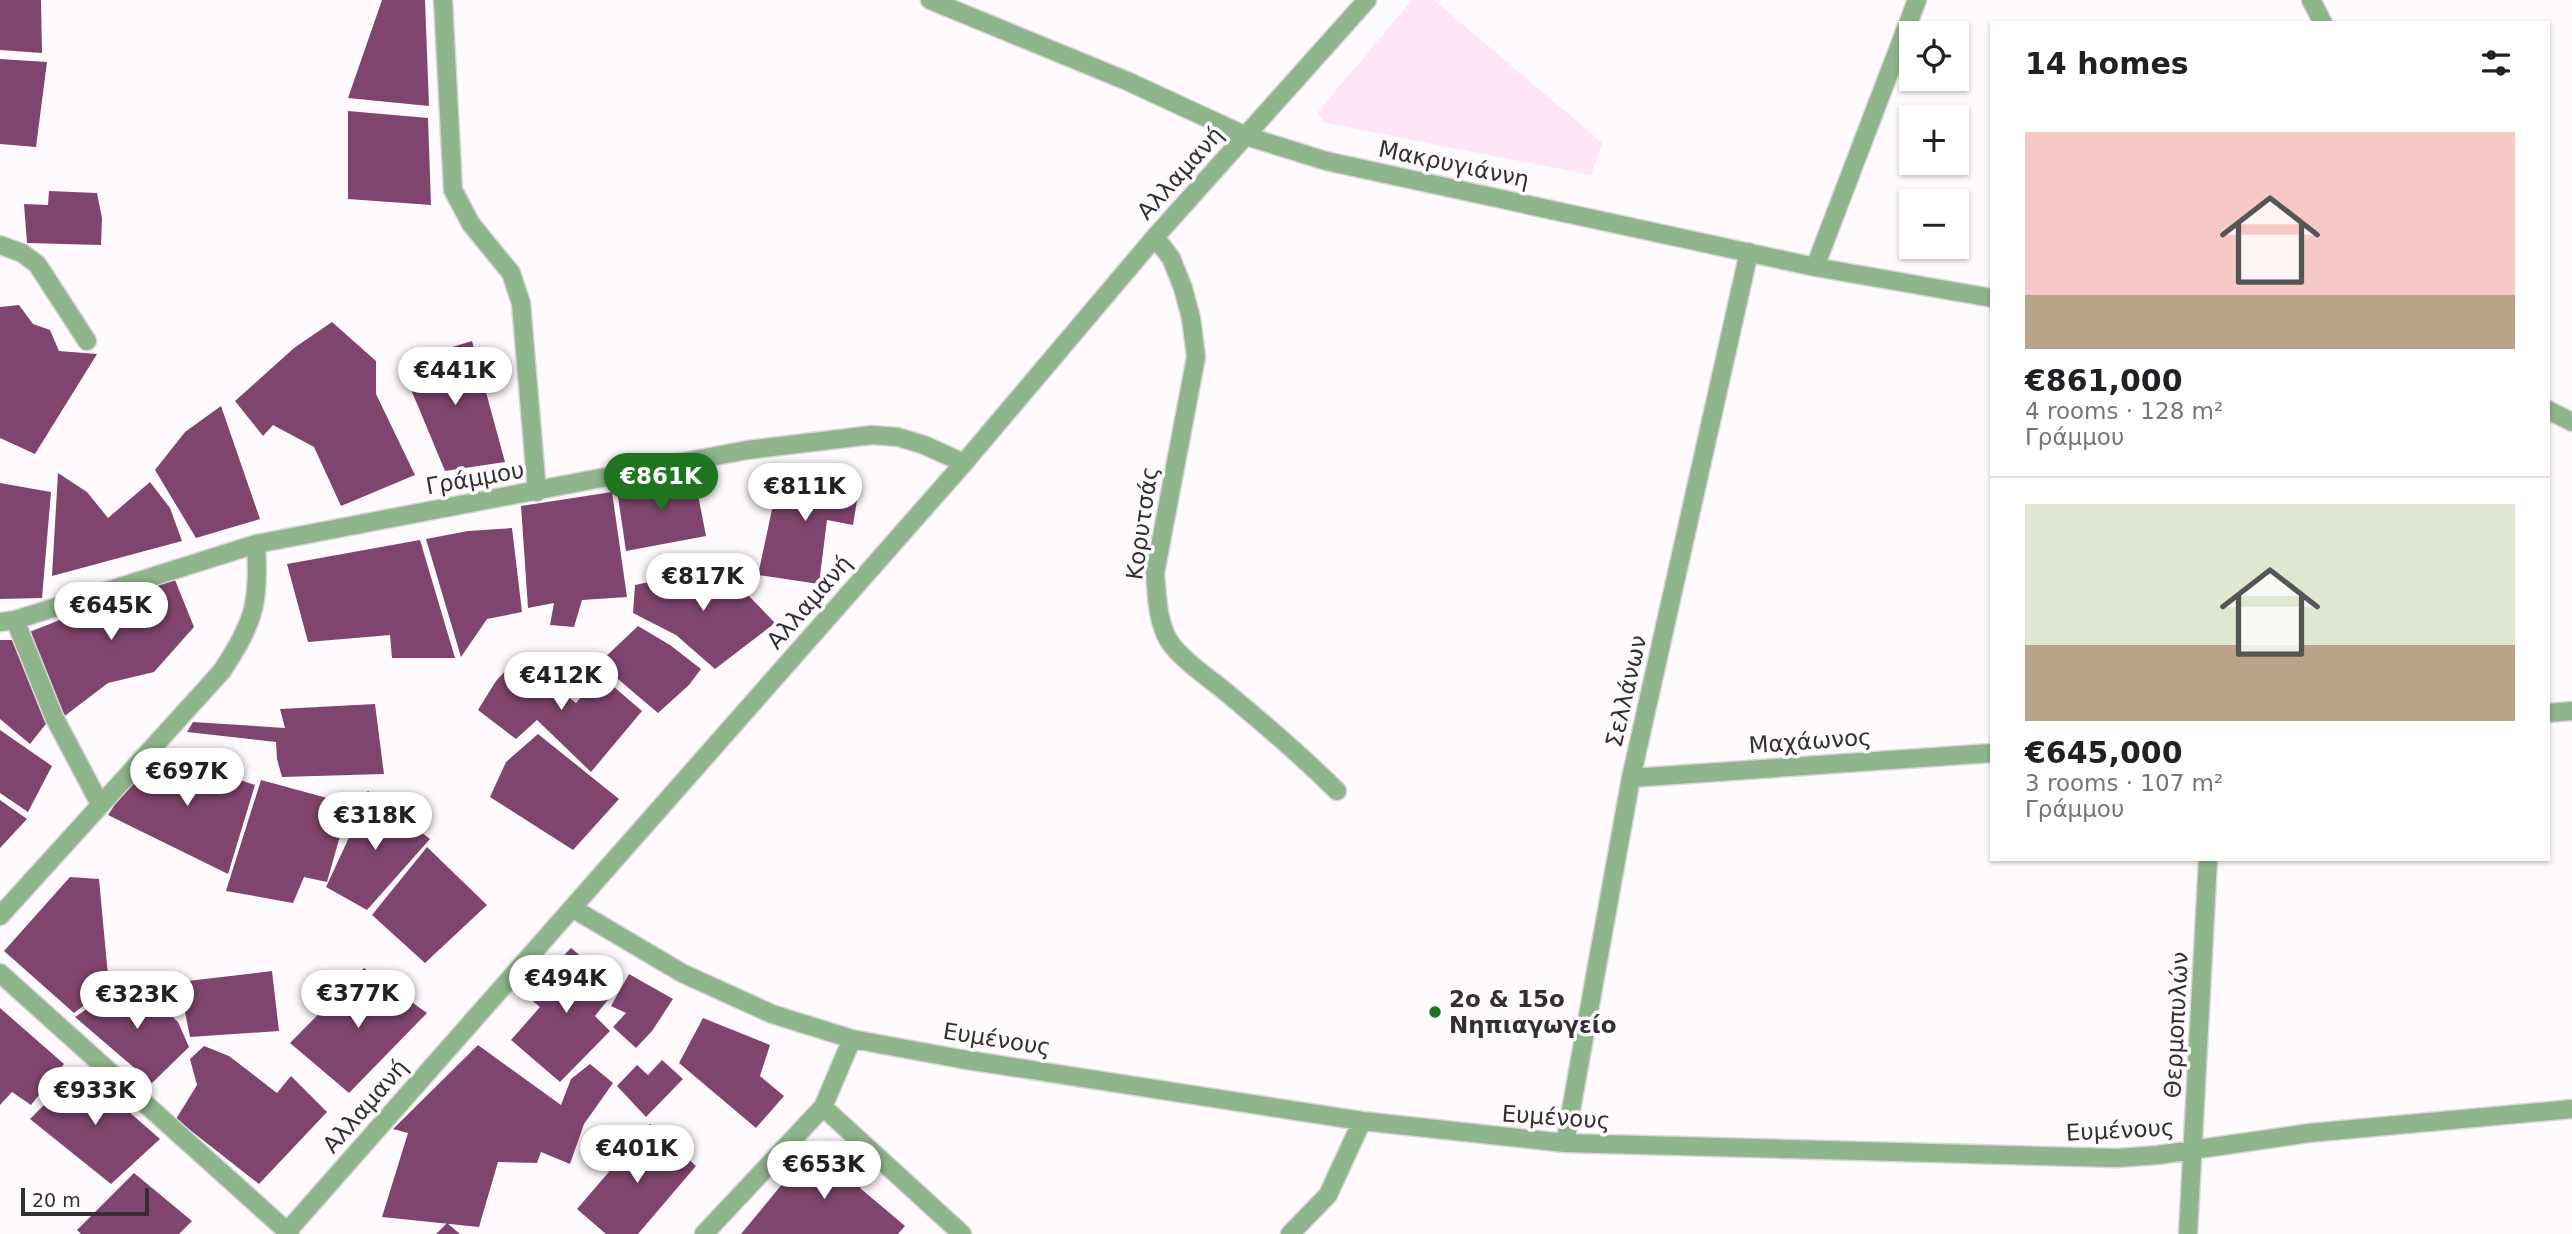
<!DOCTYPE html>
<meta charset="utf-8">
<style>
:root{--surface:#fff;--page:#f2f2f2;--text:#202124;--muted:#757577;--line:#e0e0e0;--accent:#1f741f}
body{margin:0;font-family:"DejaVu Sans",sans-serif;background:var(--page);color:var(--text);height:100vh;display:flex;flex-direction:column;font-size:26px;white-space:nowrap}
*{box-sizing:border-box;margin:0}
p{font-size:23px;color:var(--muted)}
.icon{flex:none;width:38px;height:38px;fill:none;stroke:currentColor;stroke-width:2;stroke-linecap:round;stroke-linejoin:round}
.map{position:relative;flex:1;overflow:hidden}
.details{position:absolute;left:1990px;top:21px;width:560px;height:840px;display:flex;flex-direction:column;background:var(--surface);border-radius:0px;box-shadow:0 2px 5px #0004}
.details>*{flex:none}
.controls{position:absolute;left:1899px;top:21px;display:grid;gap:14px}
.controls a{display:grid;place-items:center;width:70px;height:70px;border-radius:0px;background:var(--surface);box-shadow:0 2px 5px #0004;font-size:35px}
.scale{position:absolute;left:21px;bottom:18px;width:128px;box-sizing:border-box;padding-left:7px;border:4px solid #342f32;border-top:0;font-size:19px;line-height:24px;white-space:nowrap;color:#342f32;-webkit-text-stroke:5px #fefafd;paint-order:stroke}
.price{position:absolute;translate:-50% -60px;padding:0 16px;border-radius:24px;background:#fff;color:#222;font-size:23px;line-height:46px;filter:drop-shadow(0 2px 4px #0008)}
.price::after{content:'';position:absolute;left:50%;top:42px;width:21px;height:16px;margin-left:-10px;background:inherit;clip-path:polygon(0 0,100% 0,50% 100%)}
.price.on{background:var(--accent);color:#fff}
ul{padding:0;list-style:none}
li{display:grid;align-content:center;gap:14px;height:371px;padding:0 35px}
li+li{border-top:2px solid var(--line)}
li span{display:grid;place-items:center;height:217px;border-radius:0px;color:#555}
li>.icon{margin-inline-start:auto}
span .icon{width:126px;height:126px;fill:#fffc;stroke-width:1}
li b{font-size:30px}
h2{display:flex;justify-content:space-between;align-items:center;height:84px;padding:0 35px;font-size:30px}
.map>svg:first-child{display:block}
.green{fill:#ffe5f5}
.building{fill:#80456e}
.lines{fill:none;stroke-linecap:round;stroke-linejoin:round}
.minor-casing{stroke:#dad5d8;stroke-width:21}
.minor{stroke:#8fb58c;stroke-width:18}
.poi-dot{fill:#1f741f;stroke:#fefafd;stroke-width:2.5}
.labels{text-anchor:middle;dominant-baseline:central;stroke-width:7;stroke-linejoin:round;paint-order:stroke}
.street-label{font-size:23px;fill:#342f32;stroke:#fefafd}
.poi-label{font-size:23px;font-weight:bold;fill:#342f32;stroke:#fefafd;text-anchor:start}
</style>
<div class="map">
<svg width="2572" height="1234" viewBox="0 0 2572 1234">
<rect width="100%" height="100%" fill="#fefafd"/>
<path class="green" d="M1412 0H1434L1602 143 1591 175 1326 123 1317 113Z"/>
<path class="building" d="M0 0H41L42 53 0 50Z
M382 0H425L429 106 348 98Z
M0 59 47 62 36 147 0 144Z
M348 111 428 118 431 205 348 199Z
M49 191 97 193 102 218 101 245 27 243 24 204 48 205Z
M19 305 33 324 50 330 59 351 97 354 35 454 0 438V307Z
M332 322 376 361V394L415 475 341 506 314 447 273 425 263 436 235 401 294 348Z
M472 341 505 462 445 471 400 363Z
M221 406 260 519 196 538 155 470 185 432Z
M826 471 860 482 853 525 827 520 819 584 758 575 780 472Z
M58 473 87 492 108 518 150 482 170 508 182 541 52 576Z
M694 474 706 536 626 551 617 490Z
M0 483 51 492 42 598 0 599Z
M612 492 627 597 582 600 574 627 550 625 554 603 528 608 521 506Z
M512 528 522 612 487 619 461 657 426 539 468 531Z
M420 540 455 658H392L390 635 308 642 287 564Z
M721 567 775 623 715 669 676 635 633 613 635 585Z
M173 575 194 627 154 672 108 683 62 718 27 633Z
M638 626 670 645 701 669 689 685 658 713 599 663Z
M0 640H14L49 720 30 744 0 719Z
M517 658 576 703 600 675 642 711 591 772 537 720 516 739 478 710 496 681Z
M375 704 384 774 282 777 277 759 276 742 187 732 193 722 285 728 280 709Z
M0 730 52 766 28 812 0 793Z
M538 734 619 799 573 850 490 797 506 762Z
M151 750 255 785 228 874 108 815Z
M261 780 349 804 327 882 304 877 293 903 226 891Z
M368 791 430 839 367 910 326 887 358 818 355 802Z
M0 800 27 819 0 848Z
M427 847 487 905 425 963 372 915Z
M70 877 99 879 109 986 74 1013 4 951Z
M571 948 618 987 595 1016 610 1031 560 1082 511 1040 540 1007 525 995Z
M364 968 427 1013 349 1093 290 1043Z
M272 971 279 1031 190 1037 179 982Z
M629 974 673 999 652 1031 636 1048 613 1027 626 1013 611 1006Z
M143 989 178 1022 189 1047 152 1083 75 1017 115 990Z
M0 1008 64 1064 31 1105 12 1092 0 1105Z
M703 1018 770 1045 760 1076 784 1096 756 1128 679 1063Z
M478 1045 561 1105 571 1079 590 1064 613 1083 584 1124 570 1164 541 1152 537 1163 498 1162 479 1227 382 1217 408 1133 393 1129Z
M204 1046 229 1056 277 1093 291 1076 327 1112 259 1184 176 1119 197 1085 190 1059Z
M662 1060 683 1079 646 1117 617 1086 637 1065 648 1075Z
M80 1069 160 1139 111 1184 30 1119Z
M650 1124 696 1166 638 1234H606L577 1209Z
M827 1141 868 1179 860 1188 905 1226 898 1234H741L817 1142Z
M134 1173 192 1221 179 1234H81L77 1230Z
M447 1223 460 1234H436Z"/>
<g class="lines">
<defs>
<path id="minor" d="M443 0 453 190 471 224 511 273 521 303 537 492
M930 0 1127 81 1246 136 1326 161 1815 267 1992 298
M2311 0 2323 23
M1155 237 1171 258 1183 288 1191 318 1196 357 1155 573C1157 595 1157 621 1169 641 1182 661 1215 682 1233 698 1269 728 1304 758 1337 791
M0 245 22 253 37 264 87 341
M1815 267 1917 0
M2548 410 2572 422
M15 620 54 717 100 804
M0 622 15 620 256 544 747 450 872 435 898 437 924 445 964 463
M2548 713 2572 711
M1631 778 1992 753
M572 908 682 973 772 1014 852 1039 961 1059 1362 1121 1565 1143 2117 1158 2158 1155 2309 1133 2572 1109
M0 916 222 671C254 622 260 603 256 544
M0 973 290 1234
M823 1107 962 1234
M1565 1143 1631 778 1749 252
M285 1234 964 463 1155 237 1367 0
M704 1234 823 1107 852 1039
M1290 1234 1328 1195 1362 1121
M2188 1234 2208 859"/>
</defs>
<use href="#minor" class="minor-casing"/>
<use href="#minor" class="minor"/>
</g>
<circle class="poi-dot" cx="1435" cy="1012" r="7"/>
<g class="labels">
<g class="street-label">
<text transform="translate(1454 164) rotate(12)">Μακρυγιάννη</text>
<text transform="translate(1180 173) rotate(-48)">Αλλαμανή</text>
<text transform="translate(475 478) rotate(-10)">Γράμμου</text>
<text transform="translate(1142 523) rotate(-82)">Κορυτσάς</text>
<text transform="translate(809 602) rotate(-49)">Αλλαμανή</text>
<text transform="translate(1626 691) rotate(-77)">Σελλάνων</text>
<text transform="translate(1810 741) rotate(-4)">Μαχάωνος</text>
<text transform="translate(2176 1025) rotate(-87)">Θερμοπυλών</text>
<text transform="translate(997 1039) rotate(9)">Ευμένους</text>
<text transform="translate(365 1106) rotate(-49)">Αλλαμανή</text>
<text transform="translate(1556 1117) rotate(4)">Ευμένους</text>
<text transform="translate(2120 1130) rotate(-3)">Ευμένους</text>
</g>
<g class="poi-label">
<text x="1449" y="999">2ο &amp; 15ο<tspan x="1449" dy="26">Νηπιαγωγείο</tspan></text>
</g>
</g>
</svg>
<div class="controls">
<a><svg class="icon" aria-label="locate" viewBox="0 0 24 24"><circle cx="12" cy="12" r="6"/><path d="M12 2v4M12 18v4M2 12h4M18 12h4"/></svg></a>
<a>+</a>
<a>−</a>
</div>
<div class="scale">20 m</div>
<b class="price" style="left:455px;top:407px">€441K</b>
<b class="price on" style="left:661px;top:513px">€861K</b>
<b class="price" style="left:805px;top:523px">€811K</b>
<b class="price" style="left:703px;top:613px">€817K</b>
<b class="price" style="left:111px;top:642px">€645K</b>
<b class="price" style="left:561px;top:712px">€412K</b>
<b class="price" style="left:187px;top:808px">€697K</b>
<b class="price" style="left:375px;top:852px">€318K</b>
<b class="price" style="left:566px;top:1015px">€494K</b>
<b class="price" style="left:358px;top:1030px">€377K</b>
<b class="price" style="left:137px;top:1031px">€323K</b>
<b class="price" style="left:95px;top:1127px">€933K</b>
<b class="price" style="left:637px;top:1185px">€401K</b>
<b class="price" style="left:824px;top:1201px">€653K</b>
<section class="details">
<h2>14 homes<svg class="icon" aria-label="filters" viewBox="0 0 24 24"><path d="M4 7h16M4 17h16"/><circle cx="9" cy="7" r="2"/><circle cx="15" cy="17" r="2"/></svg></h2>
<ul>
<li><span style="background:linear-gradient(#f6c9c9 75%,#b9a48a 0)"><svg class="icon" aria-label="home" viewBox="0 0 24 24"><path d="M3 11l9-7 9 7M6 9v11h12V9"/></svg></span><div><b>€861,000</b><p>4 rooms · 128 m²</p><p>Γράμμου</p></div></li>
<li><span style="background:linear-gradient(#dfe7d0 65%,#b9a48a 0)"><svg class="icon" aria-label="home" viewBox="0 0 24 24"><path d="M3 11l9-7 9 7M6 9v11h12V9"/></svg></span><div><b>€645,000</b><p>3 rooms · 107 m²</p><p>Γράμμου</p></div></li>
</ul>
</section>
</div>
